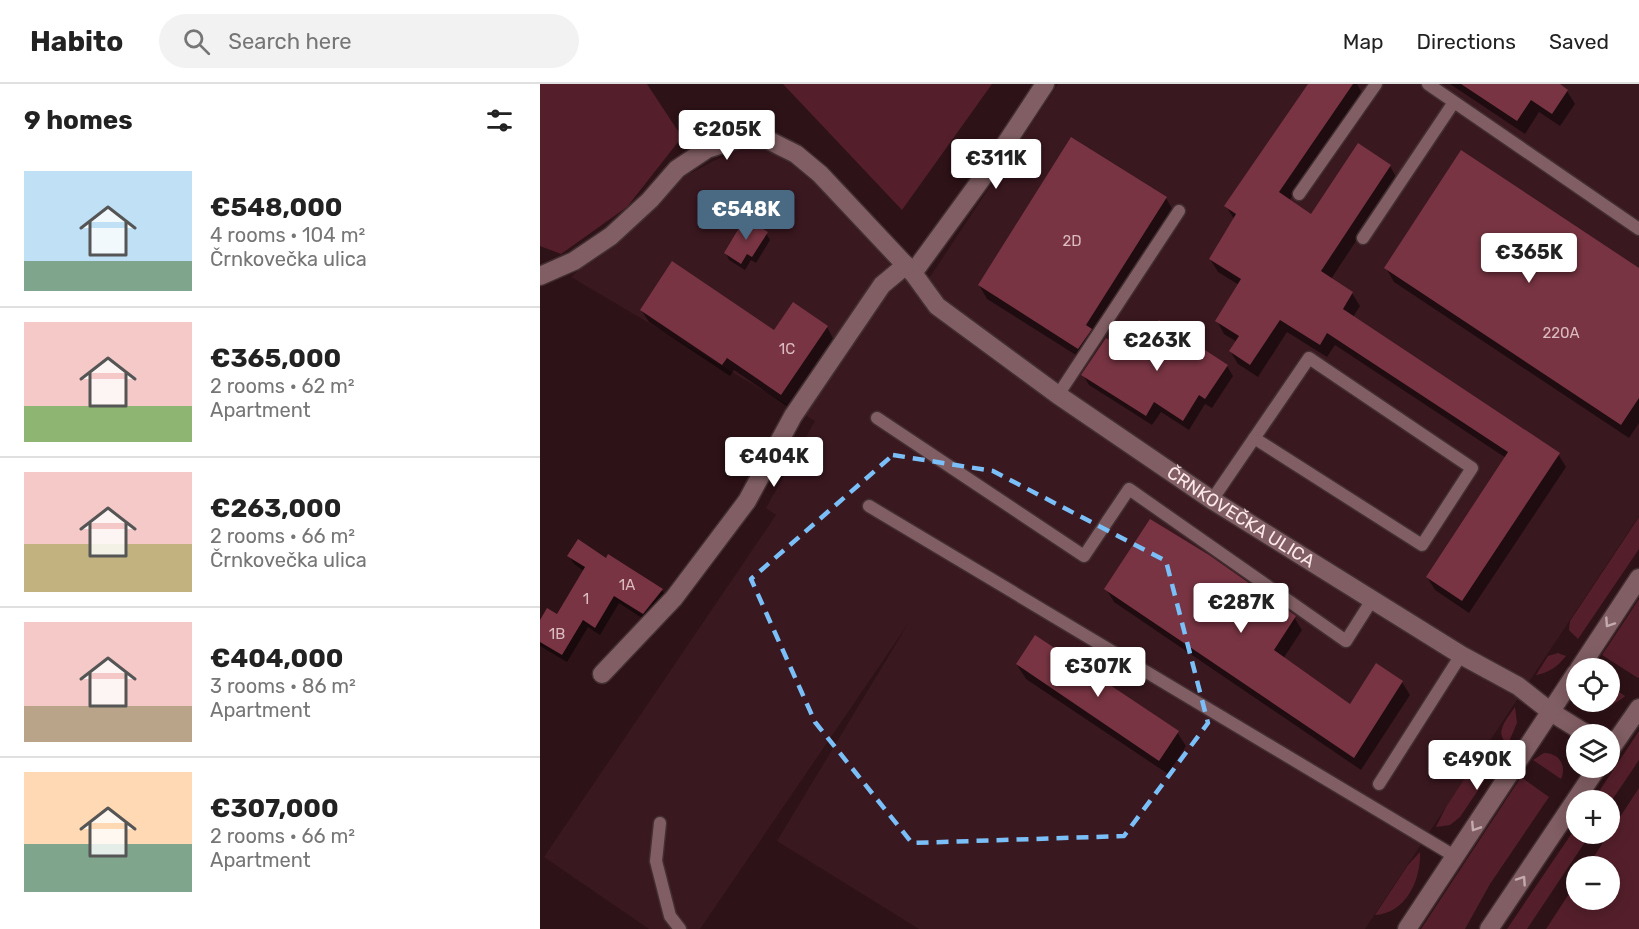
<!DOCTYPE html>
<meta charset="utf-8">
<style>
:root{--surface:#fff;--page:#f2f2f2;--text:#222;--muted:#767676;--line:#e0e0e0;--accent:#4a6982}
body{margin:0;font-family:Rubik,sans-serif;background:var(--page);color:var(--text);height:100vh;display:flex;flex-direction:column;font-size:22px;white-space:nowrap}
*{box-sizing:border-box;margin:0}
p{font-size:20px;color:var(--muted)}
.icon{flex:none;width:33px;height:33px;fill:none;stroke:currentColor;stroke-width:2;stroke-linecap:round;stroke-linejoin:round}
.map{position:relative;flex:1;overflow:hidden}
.side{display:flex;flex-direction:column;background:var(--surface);width:540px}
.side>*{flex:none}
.controls{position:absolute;left:1026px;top:574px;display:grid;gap:12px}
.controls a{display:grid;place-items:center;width:54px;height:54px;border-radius:50%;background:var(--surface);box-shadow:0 3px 15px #0003;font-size:30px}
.price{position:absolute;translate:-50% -51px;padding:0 14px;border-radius:6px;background:#fff;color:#222;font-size:20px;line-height:39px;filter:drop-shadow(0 2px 3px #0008)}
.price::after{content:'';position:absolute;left:50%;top:36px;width:18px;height:14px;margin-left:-9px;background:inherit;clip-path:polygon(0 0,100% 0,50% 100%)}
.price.selected{background:var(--accent);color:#fff}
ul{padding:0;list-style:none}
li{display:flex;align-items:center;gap:18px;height:150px;padding:0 24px}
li+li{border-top:2px solid var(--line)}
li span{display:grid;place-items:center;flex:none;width:168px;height:120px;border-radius:0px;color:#555}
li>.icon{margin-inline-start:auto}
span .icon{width:72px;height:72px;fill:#fffc;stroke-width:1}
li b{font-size:26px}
h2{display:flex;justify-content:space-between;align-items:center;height:72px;padding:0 24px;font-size:26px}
header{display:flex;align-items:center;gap:36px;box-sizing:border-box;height:84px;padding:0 30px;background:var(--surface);border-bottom:2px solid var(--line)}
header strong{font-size:28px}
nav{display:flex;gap:33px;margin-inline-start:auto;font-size:21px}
.search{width:420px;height:54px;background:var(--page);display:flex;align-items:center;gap:15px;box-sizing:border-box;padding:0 21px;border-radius:33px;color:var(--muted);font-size:22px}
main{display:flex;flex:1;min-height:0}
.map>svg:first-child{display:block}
.built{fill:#3a1820}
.green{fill:#541f2b}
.shadow{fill:#0007}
.building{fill:#783442}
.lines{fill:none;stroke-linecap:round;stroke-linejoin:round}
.service-casing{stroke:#422f32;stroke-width:15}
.minor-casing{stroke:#422f32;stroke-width:21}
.secondary-casing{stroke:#422f32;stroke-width:21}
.service{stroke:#805e63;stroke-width:12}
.minor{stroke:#805e63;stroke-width:18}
.secondary{stroke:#805e63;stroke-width:18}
.oneway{stroke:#c4aaad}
.marked{fill:none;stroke:#7abff8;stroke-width:4.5;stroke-dasharray:12 8;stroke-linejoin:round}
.labels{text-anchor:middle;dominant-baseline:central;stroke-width:6;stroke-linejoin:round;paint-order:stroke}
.number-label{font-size:15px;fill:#dbbbc0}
.street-label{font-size:18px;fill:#fce8ea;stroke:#0d0405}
</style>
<header>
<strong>Habito</strong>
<div class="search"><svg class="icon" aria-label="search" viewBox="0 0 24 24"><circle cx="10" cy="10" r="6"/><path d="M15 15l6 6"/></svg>Search here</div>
<nav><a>Map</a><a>Directions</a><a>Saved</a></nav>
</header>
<main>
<section class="side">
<h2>9 homes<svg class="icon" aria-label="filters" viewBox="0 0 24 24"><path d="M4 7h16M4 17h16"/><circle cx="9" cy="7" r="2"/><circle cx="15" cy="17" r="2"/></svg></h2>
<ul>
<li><span style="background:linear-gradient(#bfe0f5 75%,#7fa58c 0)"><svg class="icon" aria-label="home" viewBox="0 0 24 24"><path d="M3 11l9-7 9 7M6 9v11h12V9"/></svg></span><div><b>€548,000</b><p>4 rooms · 104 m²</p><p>Črnkovečka ulica</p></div></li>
<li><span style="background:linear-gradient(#f6c9c9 70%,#8fb573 0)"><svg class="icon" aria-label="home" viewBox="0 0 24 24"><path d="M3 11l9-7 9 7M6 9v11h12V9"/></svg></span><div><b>€365,000</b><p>2 rooms · 62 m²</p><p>Apartment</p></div></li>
<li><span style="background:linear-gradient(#f6c9c9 60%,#c2b280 0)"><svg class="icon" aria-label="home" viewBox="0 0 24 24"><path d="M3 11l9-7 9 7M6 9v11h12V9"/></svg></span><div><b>€263,000</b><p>2 rooms · 66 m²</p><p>Črnkovečka ulica</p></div></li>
<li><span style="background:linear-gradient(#f6c9c9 70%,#b9a48a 0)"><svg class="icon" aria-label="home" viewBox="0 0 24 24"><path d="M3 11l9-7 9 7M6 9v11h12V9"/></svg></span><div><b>€404,000</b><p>3 rooms · 86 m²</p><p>Apartment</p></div></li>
<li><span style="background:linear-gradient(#ffd9b3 60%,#7fa58c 0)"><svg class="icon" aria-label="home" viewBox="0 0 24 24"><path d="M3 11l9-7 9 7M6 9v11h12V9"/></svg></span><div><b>€307,000</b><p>2 rooms · 66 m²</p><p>Apartment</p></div></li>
</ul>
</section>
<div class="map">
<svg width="1099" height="845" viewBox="0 0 1099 845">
<rect width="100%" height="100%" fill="#2d1217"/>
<path class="built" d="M518 0H1099V432L825 845H379L237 757 368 540 160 845H109L4 773 236 431 226 424 275 337 31 193 145 92 199 64 234 66 264 83 315 137 373 204 388 196Z"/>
<path class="green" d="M0 0H107L142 53 87 123 21 170 0 162Z
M243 0H452L362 126Z
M1099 433V465L1038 555 1029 546 1030 537Z
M1099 515V593L1098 594 1062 571Z
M1018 569 1026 572C1018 582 1009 589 996 591L1008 572Z
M1070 602 1085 612C1076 620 1068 623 1058 618H1070Z
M975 623 977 639 968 660C953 649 967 635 975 623Z
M1099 647V676L1072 716 1070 718 1054 715Z
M1004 669C1019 669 1027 681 1021 695L993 676Z
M941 673 950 672 957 678 920 733 910 741 896 743 906 723 936 677Z
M981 693 1009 713 950 800 925 845H881Z
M1099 704V845H1006L1036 799V816H1070V783H1047Z
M1036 743V750H1050L1049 752 987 845H967Z
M880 768C881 796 866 829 835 831L868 781Z"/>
<path class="shadow" d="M769 0H817L822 9 749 117 771 132 850 82 857 95 791 195 812 209 820 222 813 233 1018 370 1026 383 929 529 895 506 887 493 966 374 795 261 787 273 747 248 718 293 698 280 690 267 697 258 684 250 677 237 699 201 678 188 670 175 694 135 686 122Z
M910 0H1017L1027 7 1035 20 1020 42 999 28 985 50Z
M921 68 1099 186V339L1089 354 854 198 846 184Z
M626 114 634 128 547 278 447 215 439 201Z
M226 149 230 156 216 179 211 176 205 186 189 176 186 169Z
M101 226 235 248 287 243 294 256 248 323 194 286 190 292 109 238Z
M596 275 687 282 693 292 672 324 665 320 649 346 621 328 612 341 549 301 543 291Z
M29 472 67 476 69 472 122 506 127 515 108 538 79 519 60 551 48 543 27 578 0 562V539L18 532 44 487 34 480Z
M566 505 754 533 762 546 743 575 810 622 862 598 870 611 821 686 574 518Z
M477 581 637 648 646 662 628 690 486 595Z"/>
<path class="building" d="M768 0H813L739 108 771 130 818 59 851 81 781 187 813 208 803 225 1020 369 922 517 886 493 968 368 787 249 780 261 740 236 710 281 689 267 699 252 675 237 701 195 669 175 696 130 684 122Z
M921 0H1020L1028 6 1012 30 991 16 977 37Z
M531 53 627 113 546 241 552 245 538 265 438 201Z
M921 66 1099 184V314L1081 341 844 184Z
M205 134 228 148 212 173 207 170 201 180 184 169Z
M132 177 234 246 253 218 288 242 241 311 187 274 182 281 100 226Z
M619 236 688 281 665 315 659 311 643 337 614 318 606 332 541 291 566 254 595 273Z
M610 435 669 471 756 532 734 566 810 620 836 579 863 597 814 674 564 505Z
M38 455 66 474 68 470 123 505 103 530 74 512 55 544 43 536 22 571 0 558V536L7 524 17 530 45 483 27 472Z
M495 551 639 647 619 677 476 580Z"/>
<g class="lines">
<defs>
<path id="service" d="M888 0 1099 145
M759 110 836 0
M823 154 914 18
M518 311 639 127
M337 334 544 472 589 405 806 557 832 516
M672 416 769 274 932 384 882 461 714 354
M329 422 916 773
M839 700 921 571
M120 739 116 777 130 832 140 845"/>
<g id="minor">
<path d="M373 189 451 82 505 0"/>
<path id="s1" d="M0 192 34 177 71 152 110 116 137 85 167 65 202 54 228 56 256 70 280 90 373 189 397 222 518 311 672 416 921 571 978 602 1011 628 1048 651"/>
<path d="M62 590 134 514 207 417 253 332 342 201 366 181"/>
</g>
<path id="secondary" d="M1039 585 1099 494
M1070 666 1099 624
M867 845 1036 589
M949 845 1057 684"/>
</defs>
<use href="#service" class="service-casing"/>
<use href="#minor" class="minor-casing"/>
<use href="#secondary" class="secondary-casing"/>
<use href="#service" class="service"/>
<use href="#minor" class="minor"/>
<use href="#secondary" class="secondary"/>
</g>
<defs><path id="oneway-chevron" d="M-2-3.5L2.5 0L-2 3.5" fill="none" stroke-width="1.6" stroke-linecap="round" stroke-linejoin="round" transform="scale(1.5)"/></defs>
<g class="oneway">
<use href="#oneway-chevron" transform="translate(1069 539) rotate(124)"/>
<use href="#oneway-chevron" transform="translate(935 743) rotate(123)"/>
<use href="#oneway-chevron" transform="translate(982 796) rotate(-56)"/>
</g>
<path class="marked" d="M353 371 453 387 626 477 668 639 584 752 372 759 275 638 211 495Z"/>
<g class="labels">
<g class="number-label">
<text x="532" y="157">2D</text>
<text x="1021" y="249">220A</text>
<text x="247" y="265">1C</text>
<text x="87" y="501">1A</text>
<text x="46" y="515">1</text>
<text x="17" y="550">1B</text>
</g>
<g class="street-label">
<text stroke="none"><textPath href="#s1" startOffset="884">ČRNKOVEČKA ULICA</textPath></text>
</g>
</g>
</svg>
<div class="controls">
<a><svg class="icon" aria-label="locate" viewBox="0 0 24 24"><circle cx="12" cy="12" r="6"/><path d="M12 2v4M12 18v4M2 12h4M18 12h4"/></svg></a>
<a><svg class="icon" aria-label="layers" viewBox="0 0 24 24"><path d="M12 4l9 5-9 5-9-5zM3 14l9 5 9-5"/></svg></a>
<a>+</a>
<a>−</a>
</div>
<b class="price" style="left:187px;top:77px">€205K</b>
<b class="price" style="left:456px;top:106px">€311K</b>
<b class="price selected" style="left:206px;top:157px">€548K</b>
<b class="price" style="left:989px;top:200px">€365K</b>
<b class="price" style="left:617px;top:288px">€263K</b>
<b class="price" style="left:234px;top:404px">€404K</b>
<b class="price" style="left:701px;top:550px">€287K</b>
<b class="price" style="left:558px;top:614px">€307K</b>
<b class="price" style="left:937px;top:707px">€490K</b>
</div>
</main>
